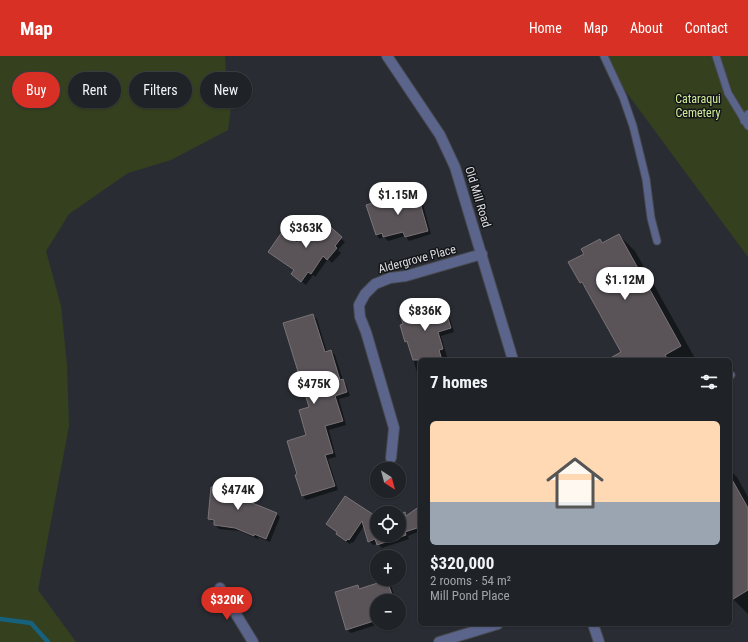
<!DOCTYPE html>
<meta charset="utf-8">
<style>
:root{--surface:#1f2226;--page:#272a2e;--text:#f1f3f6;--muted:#a1a4a7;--line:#3c3f43;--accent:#d93025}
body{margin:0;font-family:"Roboto Condensed",sans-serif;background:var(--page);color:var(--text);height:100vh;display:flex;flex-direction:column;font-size:15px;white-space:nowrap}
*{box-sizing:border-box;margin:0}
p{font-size:13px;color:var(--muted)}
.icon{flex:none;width:22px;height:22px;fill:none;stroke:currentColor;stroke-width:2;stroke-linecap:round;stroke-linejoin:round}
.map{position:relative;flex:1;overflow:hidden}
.sheet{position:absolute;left:418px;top:302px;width:314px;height:268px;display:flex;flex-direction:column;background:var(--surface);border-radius:6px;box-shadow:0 1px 3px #0004,0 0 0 1px var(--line)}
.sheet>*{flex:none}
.top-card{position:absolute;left:12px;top:16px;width:346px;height:36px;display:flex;gap:8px}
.needle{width:26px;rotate:144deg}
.controls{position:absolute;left:370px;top:406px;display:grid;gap:8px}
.controls a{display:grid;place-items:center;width:36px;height:36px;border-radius:50%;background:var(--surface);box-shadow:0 1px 3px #0004,0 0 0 1px var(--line);font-size:20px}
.price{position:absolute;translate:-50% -34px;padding:0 9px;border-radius:14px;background:#fff;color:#222;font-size:13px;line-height:26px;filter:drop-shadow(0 1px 2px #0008)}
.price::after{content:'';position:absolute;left:50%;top:24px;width:12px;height:9px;margin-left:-6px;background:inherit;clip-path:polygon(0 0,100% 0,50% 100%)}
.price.active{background:var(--accent);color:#fff}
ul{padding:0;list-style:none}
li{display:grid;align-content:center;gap:8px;height:212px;padding:0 12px}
li span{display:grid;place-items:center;height:124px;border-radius:6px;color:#555}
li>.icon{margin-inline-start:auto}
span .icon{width:72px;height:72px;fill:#fffc;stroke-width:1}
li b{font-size:17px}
h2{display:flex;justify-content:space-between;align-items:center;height:48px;padding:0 12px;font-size:17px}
.pill{padding:0 14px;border-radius:18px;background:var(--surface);box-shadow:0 1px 3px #0004,0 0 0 1px var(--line);font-size:14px;line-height:36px}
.pill.active{background:var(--accent);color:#fff}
header{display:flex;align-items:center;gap:24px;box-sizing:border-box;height:56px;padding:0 20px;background:var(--accent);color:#fff}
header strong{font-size:19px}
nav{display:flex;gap:22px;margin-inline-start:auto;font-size:14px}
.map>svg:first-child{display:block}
.green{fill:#35401f}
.shadow{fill:#0007}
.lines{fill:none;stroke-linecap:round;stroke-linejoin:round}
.stream{stroke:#17617c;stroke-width:4.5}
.building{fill:#5a5459;stroke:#7a7378}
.service-casing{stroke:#46494f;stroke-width:9}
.minor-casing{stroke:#46494f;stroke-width:12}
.service{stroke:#5b648b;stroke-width:7}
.minor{stroke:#5b648b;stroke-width:10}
.labels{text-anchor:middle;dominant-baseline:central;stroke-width:3;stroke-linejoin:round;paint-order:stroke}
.park-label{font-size:12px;fill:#d0ec99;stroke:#141518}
.street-label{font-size:12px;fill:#dcdee2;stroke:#141518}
</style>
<header>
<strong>Map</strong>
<nav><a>Home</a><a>Map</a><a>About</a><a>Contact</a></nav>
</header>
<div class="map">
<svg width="748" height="586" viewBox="0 0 748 586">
<rect width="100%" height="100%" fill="#292d33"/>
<path class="green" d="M0 0H225L226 17 232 43 228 74 171 104 128 117 69 158 46 195 61 250 67 309 69 370 38 534 76 586H0Z
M600 0H748V201L607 10Z"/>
<path class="shadow" d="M417 138 421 141 431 178 409 185 405 180 388 185 384 181 380 183 376 179 368 150 384 147Z
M319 163 345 186 338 194 341 197 332 207 328 203 315 221 313 219 306 229 292 218 294 215 269 196 297 188Z
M619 179 635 195 696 304H624L622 296 588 234 581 227 570 206 585 198 600 184 603 188Z
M427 251 431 255 444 251 448 255 454 276 441 280 448 304H420V327L409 288 406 285Z
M313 259 317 263 327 296 331 295 335 299 343 324 346 328 350 340 339 343 346 369 329 374 336 401 328 403 338 434 306 444 303 440 296 420 298 419 308 380 310 352Z
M730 414 737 421 748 441V558L733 543 730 537Z
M236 426 240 430 239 442 276 457 280 461 270 486 258 481V483L239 475 219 473 215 469V467L213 466 209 463 219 432Z
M420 451V475L408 480 409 483 382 492 377 488 373 489 369 485 364 470 353 487 352 486 350 488 341 482 337 478 338 477 327 468 377 459V479H399V459L405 457 408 461Z
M387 525 391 529 396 545H377V567H382L351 577 347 574 357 530 361 534Z"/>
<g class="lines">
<path class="stream" d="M0 563 31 567 48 586"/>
</g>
<path class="building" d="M417 136 428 175 405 181 403 176 383 181 382 177 376 179 366 149 382 144 383 146Z
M319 161 342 181 335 190 337 192 327 204 323 200 311 218 308 216 301 226 291 218 294 214 268 196 282 176 297 187Z
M619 178 681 290 665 299 668 304H607L621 296 582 226 580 227 568 206 584 198 581 193 600 183 602 187Z
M427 250 428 254 444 250 451 272 438 276 443 293 439 294 442 304H413L407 285 405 286 400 269 403 268 400 257Z
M313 258 325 296 331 294 340 324 343 323 347 336 335 340 343 365 325 370 333 397 325 399 335 430 302 440 295 419 297 418 287 385 306 379 299 354 309 351 283 267Z
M730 420 748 452V534L730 545Z
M219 423 237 425 235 440 277 457 266 483 254 478V480L235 472 214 469V464L208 463 211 431H218Z
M345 440 374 459 377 458V479H399V458L405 456 406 460 420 450V471L405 476 406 479 377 489 375 483 368 486 362 465 349 484 348 483 346 485 336 478 337 476 326 468Z
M387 524 394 545H377V564L346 574 335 536 358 529 359 533Z"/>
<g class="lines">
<defs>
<path id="service" d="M604 0 623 41 633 70 646 123 651 162 657 185
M716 0 728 37 748 70
M744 65 748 58
M730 320 731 319"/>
<path id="minor" d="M387 0 440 79 455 111 513 304
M391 402 394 372 366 276 360 261 359 249 365 238 375 228 390 222 406 220 482 198
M220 532 253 586
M593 568 599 586
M439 586 498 568"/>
</defs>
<use href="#service" class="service-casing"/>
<use href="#minor" class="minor-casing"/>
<use href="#service" class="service"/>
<use href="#minor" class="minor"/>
</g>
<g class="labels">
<g class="park-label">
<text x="698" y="43">Cataraqui<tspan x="698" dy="14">Cemetery</tspan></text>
</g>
<g class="street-label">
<text transform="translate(478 141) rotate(73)">Old Mill Road</text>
<text transform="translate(417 203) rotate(-15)">Aldergrove Place</text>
</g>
</g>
</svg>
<div class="controls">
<a><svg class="needle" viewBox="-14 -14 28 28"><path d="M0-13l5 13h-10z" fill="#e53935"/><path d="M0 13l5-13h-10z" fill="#a1a4a7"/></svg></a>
<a><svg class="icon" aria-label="locate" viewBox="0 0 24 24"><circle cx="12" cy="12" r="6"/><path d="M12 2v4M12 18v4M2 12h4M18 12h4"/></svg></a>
<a>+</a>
<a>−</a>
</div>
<b class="price" style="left:398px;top:160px">$1.15M</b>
<b class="price" style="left:306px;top:193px">$363K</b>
<b class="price" style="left:625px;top:245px">$1.12M</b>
<b class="price" style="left:425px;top:276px">$836K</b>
<b class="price" style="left:314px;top:349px">$475K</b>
<b class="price" style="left:238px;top:455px">$474K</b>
<b class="price active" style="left:227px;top:565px">$320K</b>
<div class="top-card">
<a class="pill active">Buy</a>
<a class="pill">Rent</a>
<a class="pill">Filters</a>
<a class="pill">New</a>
</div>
<section class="sheet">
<h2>7 homes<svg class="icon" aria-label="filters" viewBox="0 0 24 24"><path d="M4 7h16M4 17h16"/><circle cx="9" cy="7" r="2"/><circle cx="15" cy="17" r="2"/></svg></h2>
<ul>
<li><span style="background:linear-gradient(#ffd9b3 65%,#9aa5b1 0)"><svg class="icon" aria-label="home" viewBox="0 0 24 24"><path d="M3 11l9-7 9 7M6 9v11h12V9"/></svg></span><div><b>$320,000</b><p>2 rooms · 54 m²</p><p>Mill Pond Place</p></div></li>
</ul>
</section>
</div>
